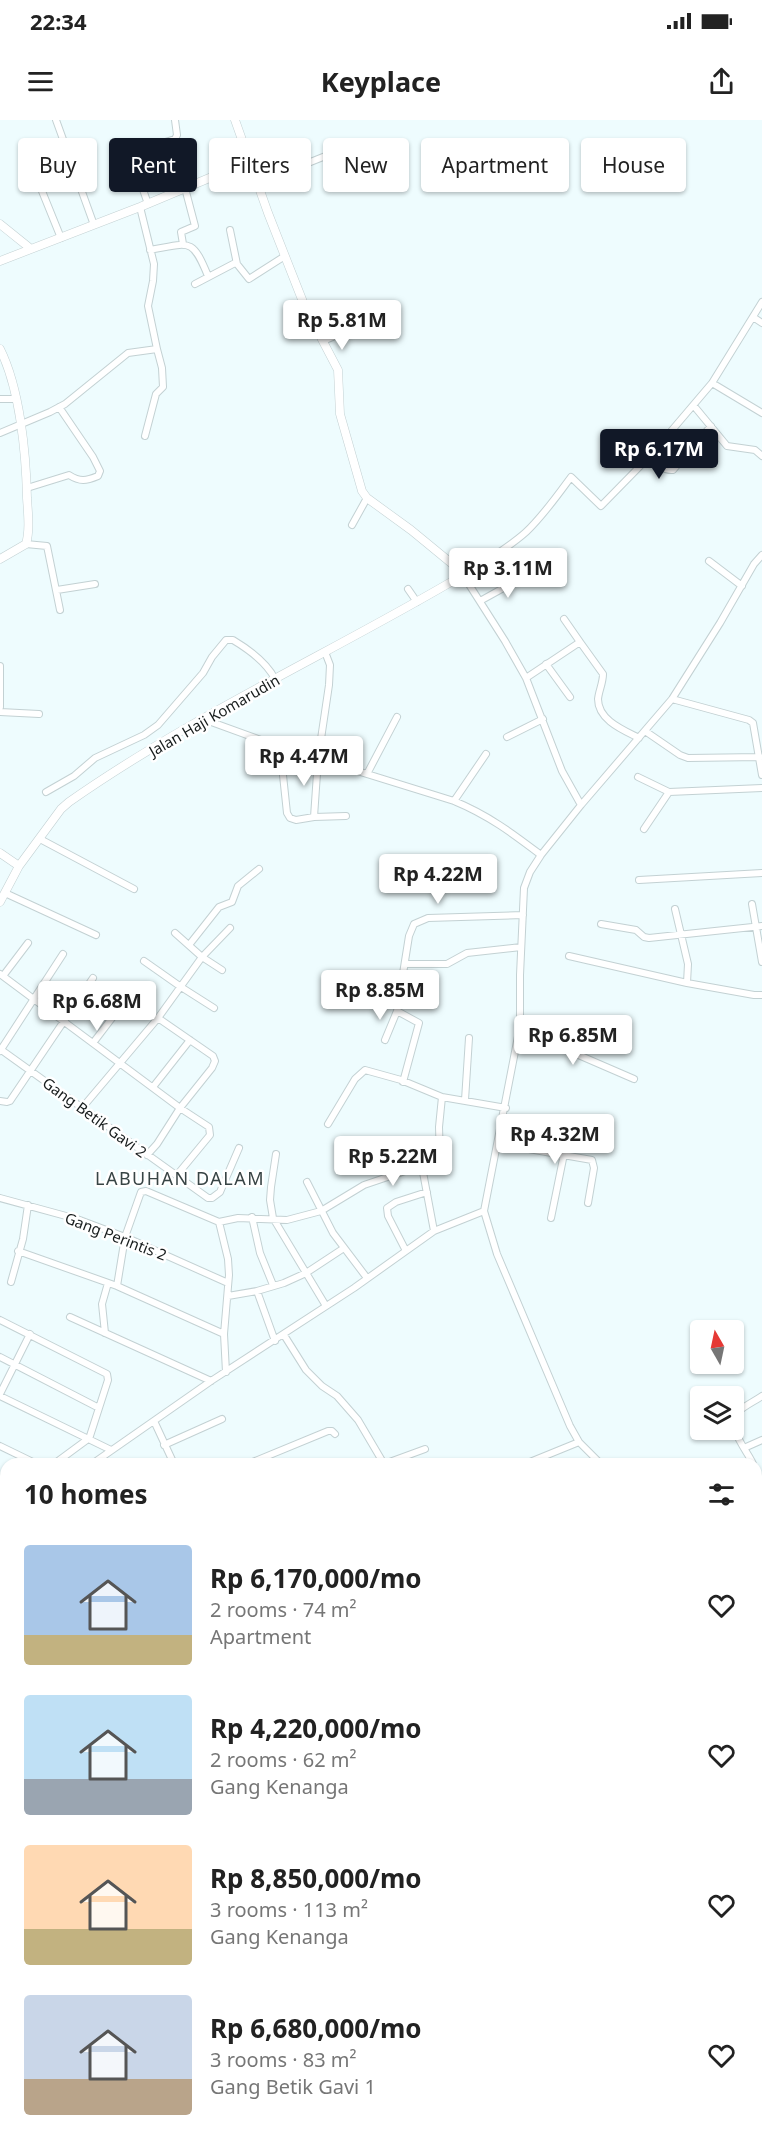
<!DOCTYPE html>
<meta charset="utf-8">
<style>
:root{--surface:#fff;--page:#f6f6f6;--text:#222;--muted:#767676;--accent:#111827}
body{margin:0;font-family:"Noto Sans",sans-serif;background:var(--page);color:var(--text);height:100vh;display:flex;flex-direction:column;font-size:22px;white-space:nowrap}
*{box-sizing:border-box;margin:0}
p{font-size:20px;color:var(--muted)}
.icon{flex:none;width:33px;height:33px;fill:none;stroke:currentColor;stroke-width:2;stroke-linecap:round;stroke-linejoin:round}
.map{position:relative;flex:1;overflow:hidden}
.details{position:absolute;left:0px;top:1338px;width:762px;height:686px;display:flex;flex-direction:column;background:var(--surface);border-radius:18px 18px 0 0;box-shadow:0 2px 4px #0004}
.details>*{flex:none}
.hud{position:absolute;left:18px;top:18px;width:726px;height:54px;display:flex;gap:12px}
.needle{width:39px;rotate:351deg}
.tools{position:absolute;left:690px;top:1200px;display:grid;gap:12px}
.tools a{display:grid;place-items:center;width:54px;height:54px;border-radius:6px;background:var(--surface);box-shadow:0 2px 4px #0004;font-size:30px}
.price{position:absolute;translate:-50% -51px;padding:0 14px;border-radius:6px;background:#fff;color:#222;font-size:20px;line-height:39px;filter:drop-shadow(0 2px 3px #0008)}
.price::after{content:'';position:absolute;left:50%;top:36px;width:18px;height:14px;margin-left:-9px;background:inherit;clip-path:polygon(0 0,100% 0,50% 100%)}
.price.selected{background:var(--accent);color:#fff}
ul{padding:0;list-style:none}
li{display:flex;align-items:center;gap:18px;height:150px;padding:0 24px}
li span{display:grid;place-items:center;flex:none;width:168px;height:120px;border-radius:6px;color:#555}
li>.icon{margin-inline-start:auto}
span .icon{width:72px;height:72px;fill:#fffc;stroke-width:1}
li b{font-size:26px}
h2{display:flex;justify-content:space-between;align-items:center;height:72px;padding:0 24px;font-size:26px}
.tag{padding:0 21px;border-radius:6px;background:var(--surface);box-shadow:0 2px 4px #0004;font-size:21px;line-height:54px}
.tag.selected{background:var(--accent);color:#fff}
.status{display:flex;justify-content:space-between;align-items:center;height:42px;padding:0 30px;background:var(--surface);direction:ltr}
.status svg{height:16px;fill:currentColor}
header{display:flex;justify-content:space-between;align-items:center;height:78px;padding:0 24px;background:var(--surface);font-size:27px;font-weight:700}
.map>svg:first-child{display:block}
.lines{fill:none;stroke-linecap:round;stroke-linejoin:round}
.minor-casing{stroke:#c3d1d3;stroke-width:8}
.tertiary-casing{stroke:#c3d1d3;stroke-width:9}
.minor{stroke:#fff;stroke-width:6}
.tertiary{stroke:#fff;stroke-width:8}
.labels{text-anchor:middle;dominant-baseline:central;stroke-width:5;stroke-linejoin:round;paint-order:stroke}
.street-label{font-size:15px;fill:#171c1c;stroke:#fff}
.quarter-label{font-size:18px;letter-spacing:1.5px;fill:#384445;stroke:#fff}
</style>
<div class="status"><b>22:34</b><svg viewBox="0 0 49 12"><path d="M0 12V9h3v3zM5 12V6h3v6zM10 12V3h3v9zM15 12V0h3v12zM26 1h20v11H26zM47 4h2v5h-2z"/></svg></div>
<header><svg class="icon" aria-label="menu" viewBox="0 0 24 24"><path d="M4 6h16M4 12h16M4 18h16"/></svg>Keyplace<svg class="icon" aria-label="share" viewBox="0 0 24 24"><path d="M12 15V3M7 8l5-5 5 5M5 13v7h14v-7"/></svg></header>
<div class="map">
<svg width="762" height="2023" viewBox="0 0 762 2023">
<rect width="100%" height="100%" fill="#eefcfe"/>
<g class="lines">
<defs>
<path id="minor" d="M56 0 94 105
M29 39 61 118
M258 63 328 35
M148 84 131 35 133 32 175 19 177 15 175 0
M230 110 237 144
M183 124 181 112 195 106 185 68
M150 130C190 123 192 117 208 156
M195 164 235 143 237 144 249 159 285 136
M753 197 762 203
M323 221 342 213 344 203 356 196
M712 263 762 182
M0 279H15
M694 286 727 326 755 330 762 336
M0 313 50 292 65 284 128 233 157 229 148 186 153 161 154 144 140 87
M145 316 156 274 163 267 162 248 157 229
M650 336C657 343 662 351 673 350L711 306
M27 368 69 355C80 362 86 361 98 356L100 351 93 337 59 287
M352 405 367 378
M26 424 47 426 60 490
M709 441 742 466
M408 469 417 482
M57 470 95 464
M480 481 525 456
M580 522 603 554C603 563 599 570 598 579 598 600 623 610 639 618
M546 544 570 577
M0 546V587
M526 558 580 522 564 499
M672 579 749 600 753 603 762 655
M0 592 39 594
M203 599 280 627 454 681C488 695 512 713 541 735
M645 611 680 635 688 638 760 637
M507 617 543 599
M280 627 287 693 290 698 296 700 314 697 346 696
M367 654 397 597
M638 657 669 672
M46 672 74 656 95 638 144 615 158 605 203 553 212 537 226 520H233C248 529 267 543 275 559
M454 681 486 634
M581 685 562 651 526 558 505 521 463 455C484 442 507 429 526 412 543 396 557 376 571 357L601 386 650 336 712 263 762 293
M314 697 318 639 329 565 330 545 325 532
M644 709 669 672 762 668
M40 719 134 769
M639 760 762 753
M5 773 96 815
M752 784 762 842
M601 804 636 810 644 817 649 818 762 806
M189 825 219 787 232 782 238 766 259 749
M569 836 687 863 688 844 675 789
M144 841 181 867 214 888
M406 844H447L467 833 521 827
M222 850 202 837 230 808
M0 854 180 988 209 1007 210 1015 177 1055
M3 856 28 823
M687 863 754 875H762
M397 891 419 903 403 962
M519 912 549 918 560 927 634 959
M385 920 397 891 409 816 414 804 428 798 523 795
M93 923 125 881
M0 929 208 1078H212L220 1072 239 1028
M0 931 63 834
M153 967 190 920
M465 980 469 918
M0 981 7 982 10 981 93 858
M82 988 158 898 202 837 175 813
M328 1004 355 959 365 950 401 960 442 977 506 988
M499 1024 592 1040 594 1048 588 1083
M276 1034 271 1067 270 1080 273 1098 326 1186
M147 1035 157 1024 180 988 212 948 215 941 213 936 158 898
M440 1038 439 1007 442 977
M307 1062 333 1113 367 1158
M0 1078 77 1099 125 1117 228 1163
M484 1091 497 1134 570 1306 579 1322 601 1344
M252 1097 260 1133 273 1165
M551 1098 564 1034
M219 1102 228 1139 229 1155 224 1214 226 1252
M18 1131 117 1166 224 1214
M406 1131 388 1096 387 1088 396 1082 427 1072
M11 1162 23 1119 28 1085
M117 1166 125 1117 141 1072 146 1071 219 1102 238 1098 287 1100 321 1091 364 1065 420 1046 422 1047 434 1111
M228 1176 257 1171
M70 1197 211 1261
M0 1200 107 1254 108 1260 89 1319
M105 1213 102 1184 108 1163
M284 1215 306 1250 322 1266 337 1276 358 1300 384 1344
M275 1221 257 1171 284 1163 306 1153 344 1128
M0 1237 99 1288
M0 1274 30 1214
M0 1276 111 1330
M154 1301 174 1344
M164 1325 222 1299
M0 1326 37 1344
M744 1328 762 1320
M54 1344 88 1319
M92 1344 211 1261 354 1168 434 1111 484 1091 520 906V855L524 768 530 752 541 735 581 685 672 579 720 503 754 444 762 435
M248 1344 328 1311H332L335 1314
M384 1344 425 1329
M525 1344 579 1322
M753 1344C747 1330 725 1307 738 1292 744 1286 755 1281 762 1276
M756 1359 762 1361
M0 1406 6 1402
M756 1424 762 1417
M756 1467 761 1455
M0 1531 6 1529
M0 1583 6 1579
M756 1595 762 1594
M0 1646 6 1655
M756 1755 762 1760
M756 1835 762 1840
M0 1869 6 1866
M756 1892 762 1897
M0 1930 6 1928
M173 2018 174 2023
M224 2018V2023
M276 2018 277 2023
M322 2018 324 2023
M487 2018 491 2023
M516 2018 520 2023
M648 2018 652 2023
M746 2018 747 2023
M450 2023 460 2018"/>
<path id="tertiary" d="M0 104 31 129
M0 141 140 87 250 41
M0 229C20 269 26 333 27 378 28 394 30 410 26 424L0 439
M0 733 19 746
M0 782 19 746 61 689 69 682C193 595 333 532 463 455L456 447 411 410 367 378 362 371 340 294 338 250 305 187 268 93 235 0
M756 1776 762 1766
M609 2023 615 2018"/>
</defs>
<use href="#minor" class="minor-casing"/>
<use href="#tertiary" class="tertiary-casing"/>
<use href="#minor" class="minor"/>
<use href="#tertiary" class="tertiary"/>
</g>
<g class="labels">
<g class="street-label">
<text transform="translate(214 595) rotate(-30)">Jalan Haji Komarudin</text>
<text transform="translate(95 997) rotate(36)">Gang Betik Gavi 2</text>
<text transform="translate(116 1116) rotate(21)">Gang Perintis 2</text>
</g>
<g class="quarter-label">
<text x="180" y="1058">LABUHAN DALAM</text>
</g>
</g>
</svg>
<div class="tools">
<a><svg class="needle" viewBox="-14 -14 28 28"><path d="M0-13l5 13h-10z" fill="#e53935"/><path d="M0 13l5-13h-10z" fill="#767676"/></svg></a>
<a><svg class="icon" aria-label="layers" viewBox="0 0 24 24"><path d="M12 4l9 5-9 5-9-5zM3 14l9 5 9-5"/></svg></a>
</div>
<b class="price" style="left:342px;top:231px">Rp 5.81M</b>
<b class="price selected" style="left:659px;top:360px">Rp 6.17M</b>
<b class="price" style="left:508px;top:479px">Rp 3.11M</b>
<b class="price" style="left:304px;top:667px">Rp 4.47M</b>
<b class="price" style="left:438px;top:785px">Rp 4.22M</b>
<b class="price" style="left:380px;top:901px">Rp 8.85M</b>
<b class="price" style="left:97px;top:912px">Rp 6.68M</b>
<b class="price" style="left:573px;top:946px">Rp 6.85M</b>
<b class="price" style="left:555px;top:1045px">Rp 4.32M</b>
<b class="price" style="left:393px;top:1067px">Rp 5.22M</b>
<div class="hud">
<a class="tag">Buy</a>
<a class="tag selected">Rent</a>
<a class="tag">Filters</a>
<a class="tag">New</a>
<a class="tag">Apartment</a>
<a class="tag">House</a>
</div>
<section class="details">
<h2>10 homes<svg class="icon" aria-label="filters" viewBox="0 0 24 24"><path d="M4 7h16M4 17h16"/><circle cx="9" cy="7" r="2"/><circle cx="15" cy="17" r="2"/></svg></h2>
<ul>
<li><span style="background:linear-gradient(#a9c7e8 75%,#c2b280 0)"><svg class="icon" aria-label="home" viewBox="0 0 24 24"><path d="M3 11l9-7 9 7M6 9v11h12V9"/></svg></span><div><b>Rp 6,170,000/mo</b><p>2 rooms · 74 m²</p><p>Apartment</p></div><svg class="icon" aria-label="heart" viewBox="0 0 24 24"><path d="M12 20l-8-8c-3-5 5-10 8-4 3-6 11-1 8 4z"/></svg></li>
<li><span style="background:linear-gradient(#bfe0f5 70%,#9aa5b1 0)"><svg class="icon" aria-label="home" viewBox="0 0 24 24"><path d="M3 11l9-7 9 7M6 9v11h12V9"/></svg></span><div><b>Rp 4,220,000/mo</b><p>2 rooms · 62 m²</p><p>Gang Kenanga</p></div><svg class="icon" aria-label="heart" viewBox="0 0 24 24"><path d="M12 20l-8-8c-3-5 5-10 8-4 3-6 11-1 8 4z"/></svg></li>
<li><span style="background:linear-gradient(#ffd9b3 70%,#c2b280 0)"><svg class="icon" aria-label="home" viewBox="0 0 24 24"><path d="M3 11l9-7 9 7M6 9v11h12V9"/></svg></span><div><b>Rp 8,850,000/mo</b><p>3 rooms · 113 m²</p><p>Gang Kenanga</p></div><svg class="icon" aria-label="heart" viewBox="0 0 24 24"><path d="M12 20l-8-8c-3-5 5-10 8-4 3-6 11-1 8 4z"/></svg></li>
<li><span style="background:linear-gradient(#c9d6e8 70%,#b9a48a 0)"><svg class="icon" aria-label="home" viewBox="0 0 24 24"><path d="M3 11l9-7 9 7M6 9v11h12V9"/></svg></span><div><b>Rp 6,680,000/mo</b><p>3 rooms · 83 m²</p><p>Gang Betik Gavi 1</p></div><svg class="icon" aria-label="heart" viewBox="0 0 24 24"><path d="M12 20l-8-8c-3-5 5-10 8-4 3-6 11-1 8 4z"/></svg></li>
</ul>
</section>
</div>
